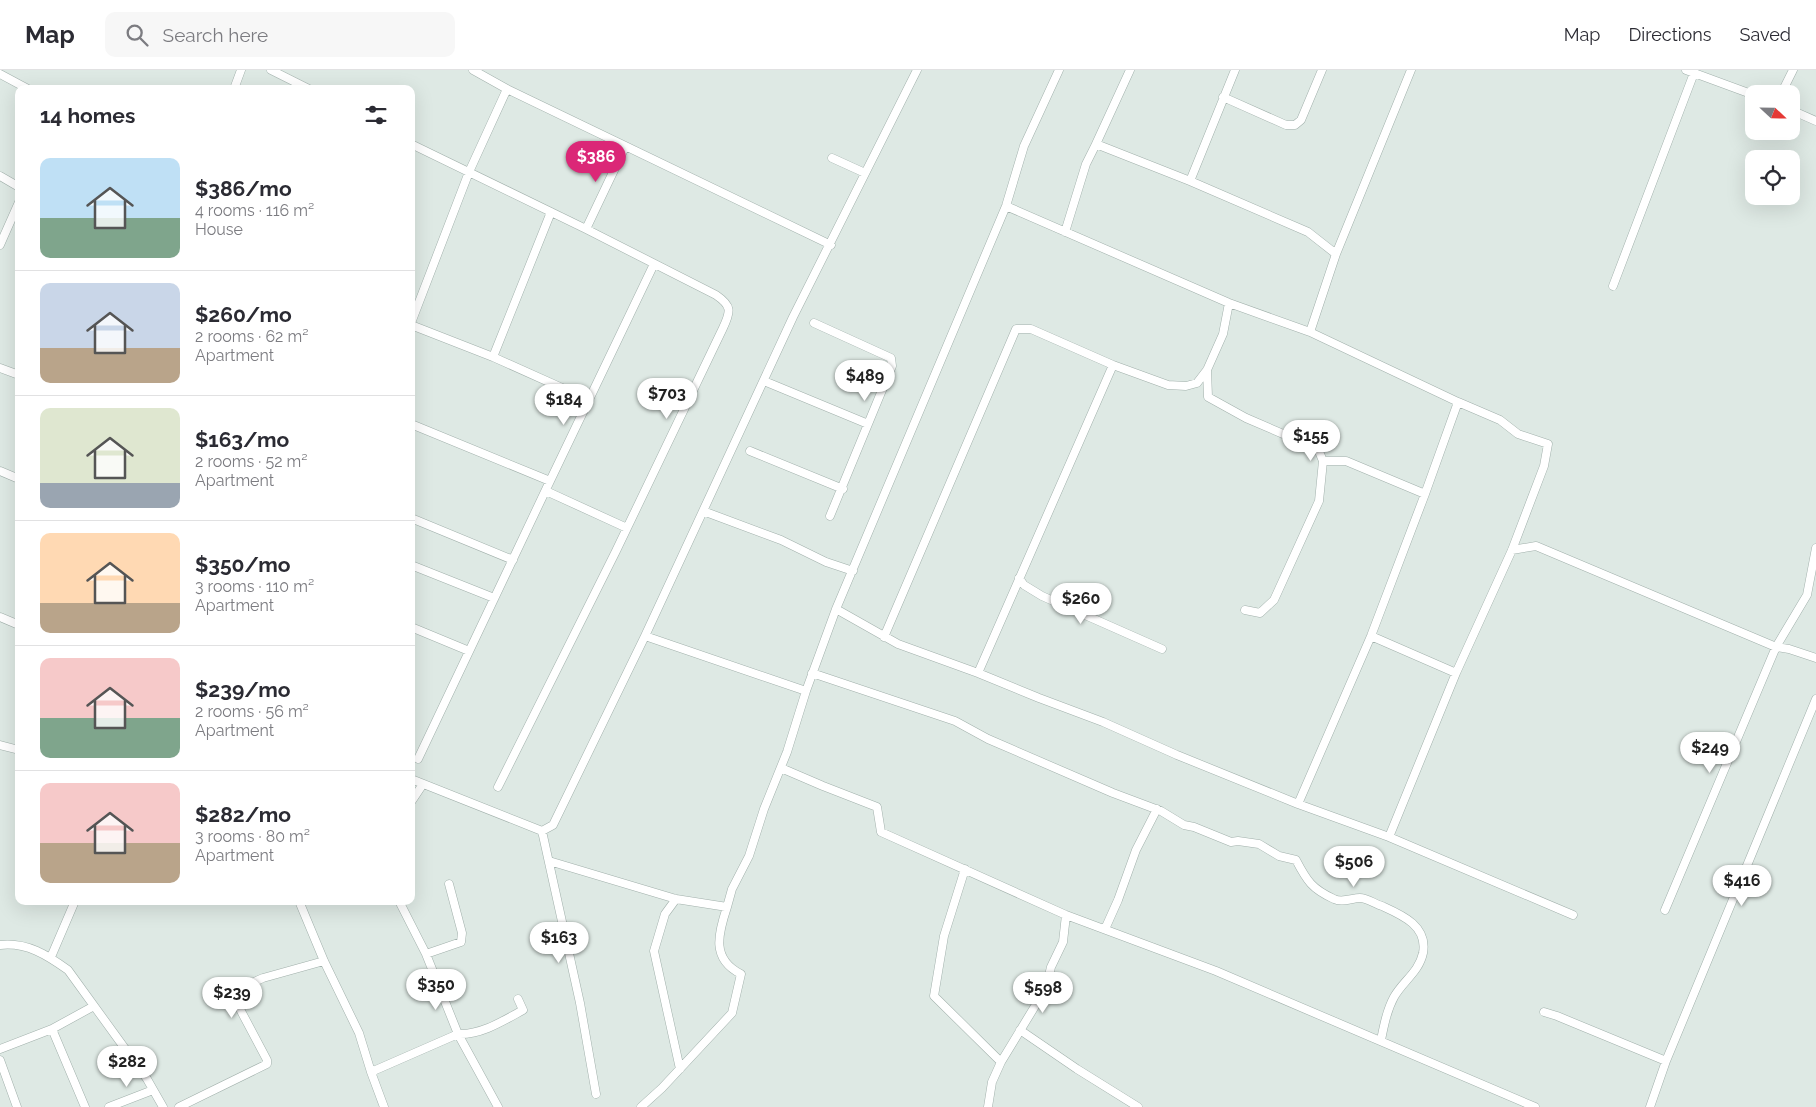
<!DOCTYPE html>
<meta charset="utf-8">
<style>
:root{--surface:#fff;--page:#f7f7f7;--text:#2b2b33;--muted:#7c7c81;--line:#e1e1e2;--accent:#db2777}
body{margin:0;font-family:Raleway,sans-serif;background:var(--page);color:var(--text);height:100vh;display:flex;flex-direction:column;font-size:19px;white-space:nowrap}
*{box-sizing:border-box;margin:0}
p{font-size:16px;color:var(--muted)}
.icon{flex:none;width:28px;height:28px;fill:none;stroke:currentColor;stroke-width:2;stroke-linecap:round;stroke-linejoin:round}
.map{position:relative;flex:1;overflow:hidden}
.sheet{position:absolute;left:15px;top:15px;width:400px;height:820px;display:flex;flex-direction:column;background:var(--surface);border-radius:10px;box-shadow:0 5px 20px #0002}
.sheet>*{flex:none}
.needle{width:32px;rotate:112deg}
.buttons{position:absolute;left:1745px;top:15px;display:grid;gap:10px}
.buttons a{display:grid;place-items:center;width:55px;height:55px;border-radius:10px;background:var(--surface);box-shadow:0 5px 20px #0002;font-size:25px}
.price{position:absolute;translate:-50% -42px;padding:0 11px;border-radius:18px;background:#fff;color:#222;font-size:16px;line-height:32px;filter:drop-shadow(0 1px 2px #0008)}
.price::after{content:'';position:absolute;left:50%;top:30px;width:15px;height:11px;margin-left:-8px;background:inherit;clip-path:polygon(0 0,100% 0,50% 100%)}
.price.selected{background:var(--accent);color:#fff}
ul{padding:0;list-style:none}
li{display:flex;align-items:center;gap:15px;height:125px;padding:0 25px}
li+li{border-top:1px solid var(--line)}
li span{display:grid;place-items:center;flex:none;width:140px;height:100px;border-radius:10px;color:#555}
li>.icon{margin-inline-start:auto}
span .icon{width:60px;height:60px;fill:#fffc;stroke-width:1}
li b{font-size:21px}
h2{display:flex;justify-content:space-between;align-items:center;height:60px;padding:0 25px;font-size:21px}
header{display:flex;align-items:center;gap:30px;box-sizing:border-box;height:70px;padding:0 25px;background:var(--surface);border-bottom:1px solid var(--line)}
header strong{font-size:24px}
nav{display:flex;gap:28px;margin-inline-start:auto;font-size:18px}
.search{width:350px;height:45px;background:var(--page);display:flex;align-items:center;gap:12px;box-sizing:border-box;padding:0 18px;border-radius:10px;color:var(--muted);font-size:19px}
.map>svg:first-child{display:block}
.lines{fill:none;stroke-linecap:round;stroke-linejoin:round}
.minor-casing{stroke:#a1b0ab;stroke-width:9}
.minor{stroke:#fff;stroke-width:8}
</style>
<header>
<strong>Map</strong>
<div class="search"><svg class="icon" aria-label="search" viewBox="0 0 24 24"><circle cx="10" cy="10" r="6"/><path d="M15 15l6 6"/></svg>Search here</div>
<nav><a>Map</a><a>Directions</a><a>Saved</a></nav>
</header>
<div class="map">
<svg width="1816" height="1037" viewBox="0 0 1816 1037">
<rect width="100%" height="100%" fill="#dee9e4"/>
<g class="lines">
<defs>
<path id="minor" d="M271 0 309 19
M473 0 507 19 831 175
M1686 0 1754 25
M0 4 28 19
M234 19 241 0
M1781 24 1793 0
M1223 27 1286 55H1295L1301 50 1322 0
M1791 40 1816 51
M411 74 586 159 716 225C732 236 731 241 723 258L616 481 498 717
M1096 74 1130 0
M832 88 865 103
M0 106 19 117
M1190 111 1235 0
M1006 136 1229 233 1310 262 1458 332 1500 350 1518 364 1548 374 1544 396 1512 480 1456 603 1389 767 1573 845
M586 159 625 77
M1065 162 1086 94 1096 74 1190 111 1308 162 1336 184
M0 175 19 132
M1613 216 1694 3
M411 253 469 102 507 19
M814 253 891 288 892 296 830 446
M411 255 493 287 589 330
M1310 262 1336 184 1411 0
M493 287 551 142
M0 298 19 305
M1207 300 1208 327 1246 348 1318 379 1323 391 1319 431 1274 530 1260 543 1245 540
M764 311 868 354
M411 354 550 411 654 194
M750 381 843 419
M1323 391H1346L1425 424
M0 401 19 409
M546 421 627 458
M703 441 781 470 826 492 853 501
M411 448 513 490
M1512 480 1536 476 1776 577 1789 579 1816 588
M411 495 494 528
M1019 508 1024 515 1042 526 1162 579
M836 539 898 574 978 603 1039 628 1103 652 1177 685 1298 734 1389 767
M0 547 19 555
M411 557 469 581
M645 566 806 621
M1371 566 1456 603
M884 567 1016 259H1031L1113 295 1168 315 1186 316 1197 313 1207 300 1223 264 1229 233
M812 603 955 651 988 669 1113 723 1161 741 1184 755 1194 757 1231 772 1238 771 1259 774 1279 786 1296 790C1307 811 1312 819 1334 829 1342 833 1352 828 1360 828 1367 828 1375 834 1382 836 1402 845 1428 856 1423 883 1419 902 1403 911 1394 927 1387 940 1384 955 1381 970
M978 603 1113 295
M0 675 19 680
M418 689 550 411
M781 698 823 716 877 737 881 762 1066 845 1216 901 1535 1037
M411 709 542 761 553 755 645 566 793 247 917 0
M411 732 423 714
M1298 734 1371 566 1425 424 1458 332
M542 761 580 933 596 1024
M549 791 676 829 727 837 732 819 749 786 764 739 787 682 806 621 836 539 1006 136 1024 76 1059 0
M965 799 944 866 934 926 1001 992
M676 829 665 844 654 881 680 999
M299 831 324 891 359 963 371 1002 384 1037
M399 831 426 884 458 964 498 1037
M1665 840 1776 577 1807 525 1816 478
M1105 859 1118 830 1136 780 1157 739
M0 875C27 872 47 885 68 900L147 1009 163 1037
M426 884 461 872 462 863 449 814
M51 887 75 831
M1544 942 1557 946 1666 991
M52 959 85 1037
M1020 960 1077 999 1138 1037
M0 979 52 959 94 936
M0 990 17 1037
M371 1002 458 964C481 965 503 951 523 940L518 929
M109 1037 153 1020
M179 1037 267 994V990L241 941 238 927 245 916 263 908 324 891
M641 1037 662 1018 732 943 741 904C711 889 718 864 727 837
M988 1037 992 1012 1001 992 1046 918 1051 897 1063 872 1066 845
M1650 1037 1666 991 1816 629"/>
</defs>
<use href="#minor" class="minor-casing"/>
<use href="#minor" class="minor"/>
</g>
</svg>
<div class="buttons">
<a><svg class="needle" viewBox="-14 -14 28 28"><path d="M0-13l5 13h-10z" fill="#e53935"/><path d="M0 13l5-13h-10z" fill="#7c7c81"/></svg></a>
<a><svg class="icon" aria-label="locate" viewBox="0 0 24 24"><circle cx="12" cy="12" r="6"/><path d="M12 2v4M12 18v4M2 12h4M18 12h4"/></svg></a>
</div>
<b class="price selected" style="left:596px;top:113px">$386</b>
<b class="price" style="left:865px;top:332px">$489</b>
<b class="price" style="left:667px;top:350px">$703</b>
<b class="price" style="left:564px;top:356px">$184</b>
<b class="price" style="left:1311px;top:392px">$155</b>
<b class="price" style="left:1081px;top:555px">$260</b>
<b class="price" style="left:1710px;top:704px">$249</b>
<b class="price" style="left:1354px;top:818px">$506</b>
<b class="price" style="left:1742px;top:837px">$416</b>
<b class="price" style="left:559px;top:894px">$163</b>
<b class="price" style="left:436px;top:941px">$350</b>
<b class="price" style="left:1043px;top:944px">$598</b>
<b class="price" style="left:232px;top:949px">$239</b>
<b class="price" style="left:127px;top:1018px">$282</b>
<section class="sheet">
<h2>14 homes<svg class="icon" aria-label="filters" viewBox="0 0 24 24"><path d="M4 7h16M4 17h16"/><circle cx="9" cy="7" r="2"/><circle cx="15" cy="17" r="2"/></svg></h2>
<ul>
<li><span style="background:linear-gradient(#bfe0f5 60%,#7fa58c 0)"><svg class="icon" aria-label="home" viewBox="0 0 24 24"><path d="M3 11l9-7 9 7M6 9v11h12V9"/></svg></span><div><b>$386/mo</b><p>4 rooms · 116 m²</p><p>House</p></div></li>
<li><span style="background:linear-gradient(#c9d6e8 65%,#b9a48a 0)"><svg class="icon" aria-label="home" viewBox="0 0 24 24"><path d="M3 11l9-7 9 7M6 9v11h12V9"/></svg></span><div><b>$260/mo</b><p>2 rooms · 62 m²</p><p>Apartment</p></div></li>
<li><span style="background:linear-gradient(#dfe7d0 75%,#9aa5b1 0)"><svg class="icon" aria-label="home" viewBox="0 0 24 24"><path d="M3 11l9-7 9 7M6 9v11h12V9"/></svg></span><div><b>$163/mo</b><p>2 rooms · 52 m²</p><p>Apartment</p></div></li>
<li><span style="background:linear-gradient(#ffd9b3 70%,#b9a48a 0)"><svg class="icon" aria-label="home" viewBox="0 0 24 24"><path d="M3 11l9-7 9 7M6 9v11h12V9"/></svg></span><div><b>$350/mo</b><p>3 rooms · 110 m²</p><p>Apartment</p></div></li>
<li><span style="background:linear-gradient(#f6c9c9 60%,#7fa58c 0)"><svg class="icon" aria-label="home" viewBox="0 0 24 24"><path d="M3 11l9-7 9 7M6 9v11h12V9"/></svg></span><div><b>$239/mo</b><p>2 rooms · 56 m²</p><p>Apartment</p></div></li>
<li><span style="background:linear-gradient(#f6c9c9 60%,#b9a48a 0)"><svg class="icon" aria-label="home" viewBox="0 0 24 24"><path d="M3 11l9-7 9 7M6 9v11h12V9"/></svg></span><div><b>$282/mo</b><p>3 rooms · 80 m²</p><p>Apartment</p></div></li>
</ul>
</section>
</div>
